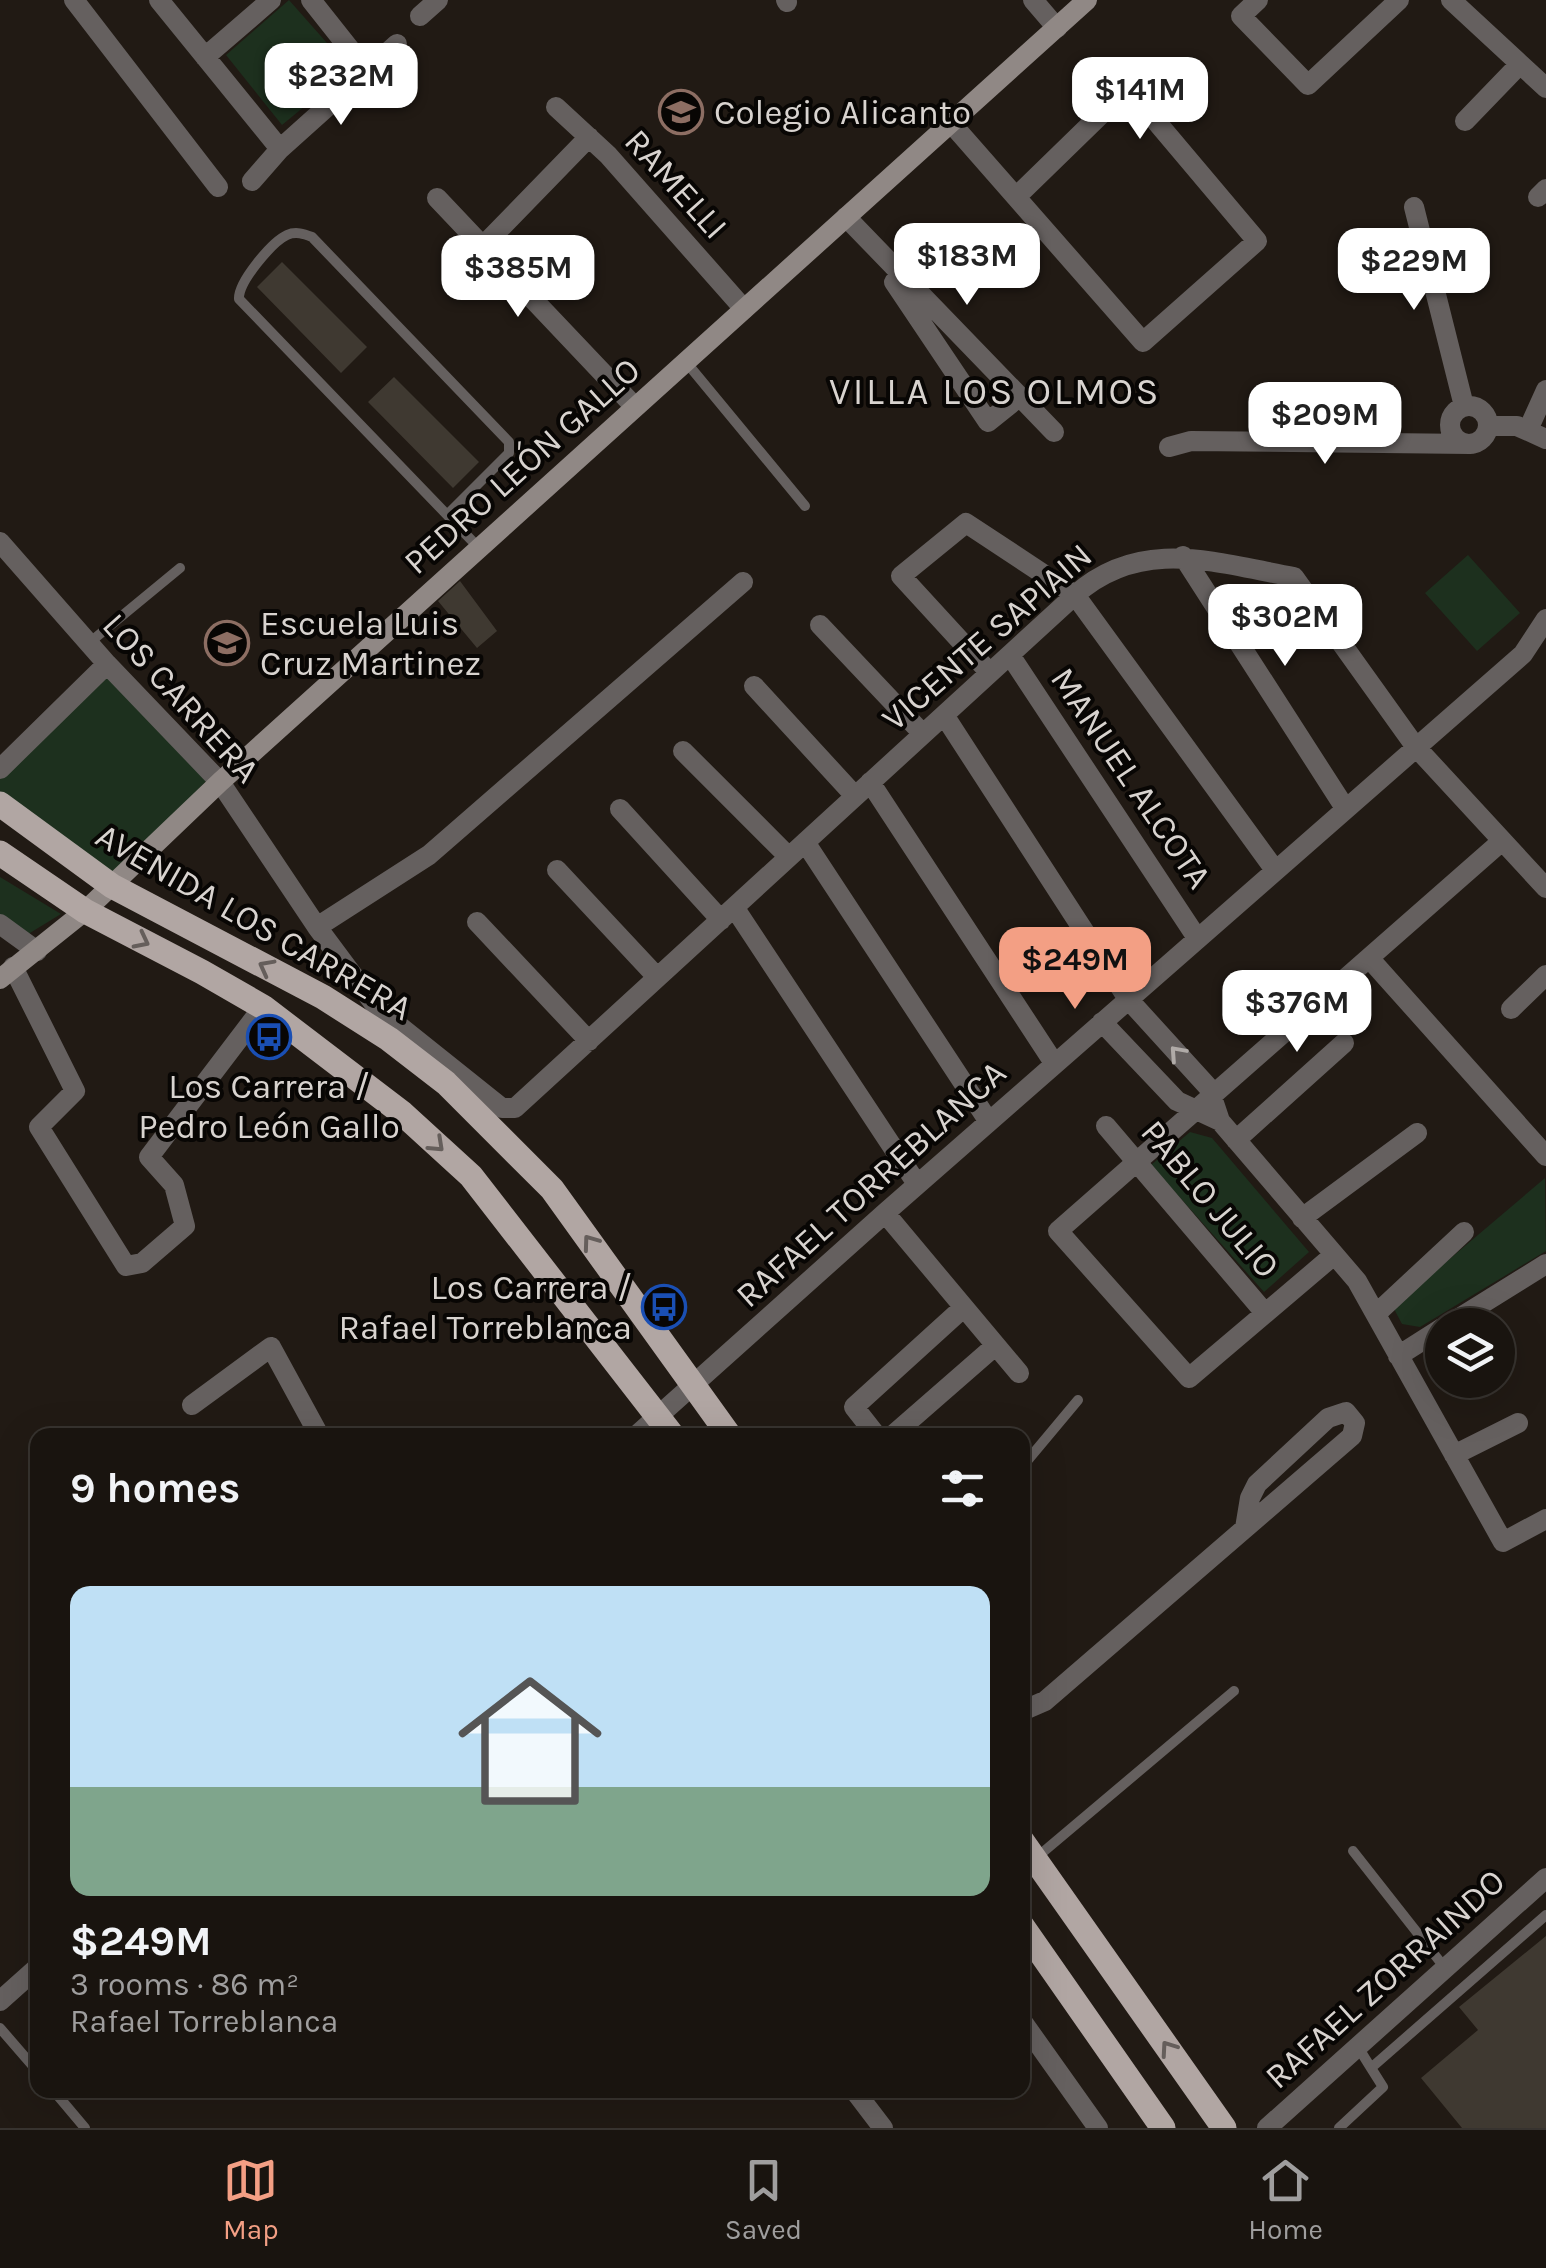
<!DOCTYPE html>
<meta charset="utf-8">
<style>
:root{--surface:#19140f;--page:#26211d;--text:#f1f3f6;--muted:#9f9e9e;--line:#37332f;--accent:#f39f84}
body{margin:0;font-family:Karla,sans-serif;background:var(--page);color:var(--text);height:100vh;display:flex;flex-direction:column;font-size:38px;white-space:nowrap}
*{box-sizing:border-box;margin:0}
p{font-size:32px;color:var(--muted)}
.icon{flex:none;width:55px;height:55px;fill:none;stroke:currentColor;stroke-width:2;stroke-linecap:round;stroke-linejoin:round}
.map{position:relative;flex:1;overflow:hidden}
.details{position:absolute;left:30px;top:1428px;width:1000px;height:670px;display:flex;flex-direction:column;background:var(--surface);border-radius:20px;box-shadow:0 10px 40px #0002,0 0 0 2px var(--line)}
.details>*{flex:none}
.buttons{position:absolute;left:1425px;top:1308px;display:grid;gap:20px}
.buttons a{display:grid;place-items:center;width:90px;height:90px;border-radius:50%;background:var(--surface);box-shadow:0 10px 40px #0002,0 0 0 2px var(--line);font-size:50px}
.price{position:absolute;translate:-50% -85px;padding:0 22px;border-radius:20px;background:#fff;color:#222;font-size:32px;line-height:65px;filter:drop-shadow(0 2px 5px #0008)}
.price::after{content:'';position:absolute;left:50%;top:60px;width:30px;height:22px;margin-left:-15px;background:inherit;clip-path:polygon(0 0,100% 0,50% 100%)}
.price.on{background:var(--accent);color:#111}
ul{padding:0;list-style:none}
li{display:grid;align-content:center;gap:20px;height:530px;padding:0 40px}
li+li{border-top:2px solid var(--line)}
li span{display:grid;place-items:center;height:310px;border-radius:20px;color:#555}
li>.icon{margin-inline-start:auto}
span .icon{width:180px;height:180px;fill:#fffc;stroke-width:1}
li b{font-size:42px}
h2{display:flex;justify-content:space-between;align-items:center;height:120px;padding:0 40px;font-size:42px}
.tabs{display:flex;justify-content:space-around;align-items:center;height:140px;border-top:2px solid var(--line);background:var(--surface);font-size:28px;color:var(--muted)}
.tabs a{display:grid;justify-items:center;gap:5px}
.tabs .on{color:var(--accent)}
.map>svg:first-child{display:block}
.green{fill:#1d301e}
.building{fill:#3f3931}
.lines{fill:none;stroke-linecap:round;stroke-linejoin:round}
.lane{stroke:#65605f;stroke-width:10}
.street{stroke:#65605f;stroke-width:20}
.secondary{stroke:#908885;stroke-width:20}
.primary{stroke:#b1a6a3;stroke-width:25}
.oneway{stroke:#655e5b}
.oneway2{stroke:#b0aba8}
.labels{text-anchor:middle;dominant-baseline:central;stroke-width:8;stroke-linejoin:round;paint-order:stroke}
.poi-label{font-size:35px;fill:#d8d3cf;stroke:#080604;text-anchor:start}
.street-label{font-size:35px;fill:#d8d3cf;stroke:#080604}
.neighbourhood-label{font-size:38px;letter-spacing:2.5px;fill:#d8d3cf;stroke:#080604}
</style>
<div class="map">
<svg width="1546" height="2128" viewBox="0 0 1546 2128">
<rect width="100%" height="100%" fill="#211a14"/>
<path class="green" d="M289 0 350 69 282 125 226 55Z
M1468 555 1520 613 1477 651 1425 593Z
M107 671 209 778 112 879 0 798V776Z
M0 877 61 914 25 936 0 917Z
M1190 1132 1212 1138 1309 1252 1264 1292 1151 1165Z
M1545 1178 1546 1251 1420 1327 1402 1324 1393 1307Z"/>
<path class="building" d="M282 262 367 347 341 373 257 287Z
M394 377 479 462 453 488 368 402Z
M460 581 497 631 477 648 438 601Z
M1546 1936V2128H1462L1421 2078 1478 2030 1459 2007Z"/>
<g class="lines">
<path class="lane" d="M686 362 805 506
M449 513 509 453V442L312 237C304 234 296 231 287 235 272 242 238 282 239 299L479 548
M89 643 180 568
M1022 1467 1078 1400
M1353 1851 1445 1968
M1036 1858 1234 1691
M0 2028 38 2072
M1358 2047 1371 2068 1546 1915
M53 2090 85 2128
M1339 2128 1383 2087 1371 2068"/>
<path class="street" d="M74 0 218 187
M159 0 280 149
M311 0 368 72
M786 0 787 2
M1033 0 1057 28
M1258 0 1241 16 1308 85 1399 0
M1451 0 1546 88
M420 16 438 0
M205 57 271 0
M556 107 608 155 744 309
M1465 121 1520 64
M951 123 1143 342 1257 241 1128 88 1016 197
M252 181 280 149 397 44
M1538 197 1546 189
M437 198 635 407
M1414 207 1464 406
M846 217 1054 432
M483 246 589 137
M894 282 988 422 1019 397
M1450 425a19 19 0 1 1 38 0a19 19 0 1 1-38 0Z
M1488 426H1517L1546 439
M1528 430 1546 390
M1169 447 1191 441 1472 444
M0 542 107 664 220 782 317 927 378 1009 502 1108H515L1075 595C1141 536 1216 563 1294 577L1415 746 1546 888
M1183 556 1345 808
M820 625 923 734
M1010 655 1197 938
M990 673 901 576 966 523 1075 595 1275 870
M754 686 855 796
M944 715 1128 999 1209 1088 1220 1121 1177 1101 1102 1022
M683 751 789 857
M0 769 107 664
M870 782 1054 1063
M620 809 721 920
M805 842 989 1122
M557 870 657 977
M734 907 917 1184
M477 922 589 1041
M0 924 37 951
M317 927 429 855 743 582
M1369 958 1546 1156
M13 967 75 1091 39 1127 126 1266 142 1263 185 1226 174 1185 149 1157 263 1007
M1511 1009 1546 975
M1220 1121 1357 1281 1503 1542 1546 1519
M1106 1126 1265 1313
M1236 1140 1344 1043
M885 1213 1019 1373
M1302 1218 1417 1133
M1334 1255 1189 1378 1058 1231 1502 841
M1376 1314 1464 1232
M1448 1325 1546 1264
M1398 1356 1442 1328
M192 1405 271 1347 319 1435
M637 1435 885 1213 1523 654 1546 619
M876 1435 854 1407 963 1308
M893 1435 995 1346
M1454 1455 1518 1423
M1022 1711 1045 1701 1352 1436 1355 1423 1346 1412 1328 1418 1257 1484 1250 1498 1245 1528
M0 2001 38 1967
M1022 2021 1098 2128
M854 2090 883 2128
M1267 2128 1546 1878"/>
<path class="secondary" d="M0 979 85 911 220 782 1087 0"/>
<path class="primary" d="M0 804 112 886 323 997 389 1039 446 1083 552 1189 729 1435
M0 853 85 911 202 972 263 1007 402 1113 471 1176 672 1435
M1022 1841 1224 2128
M1022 1926 1163 2128"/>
</g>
<defs><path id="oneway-chevron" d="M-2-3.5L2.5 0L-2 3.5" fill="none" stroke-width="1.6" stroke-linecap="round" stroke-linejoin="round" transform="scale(2.5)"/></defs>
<g class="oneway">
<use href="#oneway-chevron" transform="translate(142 941) rotate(27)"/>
<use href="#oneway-chevron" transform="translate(266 967) rotate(-152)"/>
<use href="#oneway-chevron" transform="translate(437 1145) rotate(43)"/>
<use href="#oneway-chevron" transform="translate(590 1242) rotate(-126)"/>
<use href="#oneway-chevron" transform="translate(1168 2048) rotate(-125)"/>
</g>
<use class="oneway2" href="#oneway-chevron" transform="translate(1177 1053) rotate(-132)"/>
<defs>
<symbol id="school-ring" viewBox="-11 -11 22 22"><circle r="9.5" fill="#080604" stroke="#8d6e63" stroke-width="1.5"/><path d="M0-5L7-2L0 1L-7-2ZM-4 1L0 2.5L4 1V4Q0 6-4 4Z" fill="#8d6e63"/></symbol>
<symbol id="bus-ring" viewBox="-11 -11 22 22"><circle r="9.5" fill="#080604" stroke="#1a4fb4" stroke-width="1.5"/><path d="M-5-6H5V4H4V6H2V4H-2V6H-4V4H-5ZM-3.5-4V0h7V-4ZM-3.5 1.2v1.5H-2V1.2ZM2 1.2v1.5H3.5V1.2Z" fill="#1a4fb4"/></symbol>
</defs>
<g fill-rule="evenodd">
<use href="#school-ring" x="656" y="87" width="50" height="50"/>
<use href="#school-ring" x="202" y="618" width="50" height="50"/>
<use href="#bus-ring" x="244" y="1012" width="50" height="50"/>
<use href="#bus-ring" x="639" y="1282" width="50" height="50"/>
</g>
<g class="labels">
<g class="poi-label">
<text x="714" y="112">Colegio Alicanto</text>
<text x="260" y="623">Escuela Luis<tspan x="260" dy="40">Cruz Martinez</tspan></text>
<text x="269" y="1086" text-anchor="middle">Los Carrera /<tspan x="269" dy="40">Pedro León Gallo</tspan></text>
<text x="632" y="1287" text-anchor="end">Los Carrera /<tspan x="632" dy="40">Rafael Torreblanca</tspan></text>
</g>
<g class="street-label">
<text transform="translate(676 184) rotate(48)">RAMELLI</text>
<text transform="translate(522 466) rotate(-42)">PEDRO LEÓN GALLO</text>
<text transform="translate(987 637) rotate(-41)">VICENTE SAPIAIN</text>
<text transform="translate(181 698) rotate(48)">LOS CARRERA</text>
<text transform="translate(1131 778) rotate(56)">MANUEL ALCOTA</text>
<text transform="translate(254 922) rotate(30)">AVENIDA LOS CARRERA</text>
<text transform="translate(871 1184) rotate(-42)">RAFAEL TORREBLANCA</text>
<text transform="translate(1210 1199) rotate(50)">PABLO JULIO</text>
<text transform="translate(1385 1979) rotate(-42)">RAFAEL ZORRAINDO</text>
</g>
<g class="neighbourhood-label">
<text x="995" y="391">VILLA LOS OLMOS</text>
</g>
</g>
</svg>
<div class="buttons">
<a><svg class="icon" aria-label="layers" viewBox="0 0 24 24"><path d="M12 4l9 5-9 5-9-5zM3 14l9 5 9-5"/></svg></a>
</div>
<b class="price" style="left:341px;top:128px">$232M</b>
<b class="price" style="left:1140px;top:142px">$141M</b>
<b class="price" style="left:967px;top:308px">$183M</b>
<b class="price" style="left:1414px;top:313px">$229M</b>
<b class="price" style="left:518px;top:320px">$385M</b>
<b class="price" style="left:1325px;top:467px">$209M</b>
<b class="price" style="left:1285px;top:669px">$302M</b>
<b class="price on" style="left:1075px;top:1012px">$249M</b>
<b class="price" style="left:1297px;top:1055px">$376M</b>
<section class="details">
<h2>9 homes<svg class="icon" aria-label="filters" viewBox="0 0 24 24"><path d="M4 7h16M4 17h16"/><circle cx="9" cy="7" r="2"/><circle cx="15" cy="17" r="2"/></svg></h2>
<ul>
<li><span style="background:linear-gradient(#bfe0f5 65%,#7fa58c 0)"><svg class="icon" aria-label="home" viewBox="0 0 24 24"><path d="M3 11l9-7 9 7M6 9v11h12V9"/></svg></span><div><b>$249M</b><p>3 rooms · 86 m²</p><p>Rafael Torreblanca</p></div></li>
</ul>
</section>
</div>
<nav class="tabs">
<a class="on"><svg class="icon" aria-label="map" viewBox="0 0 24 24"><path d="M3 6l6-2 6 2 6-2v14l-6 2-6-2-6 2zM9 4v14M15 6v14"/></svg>Map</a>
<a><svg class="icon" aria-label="saved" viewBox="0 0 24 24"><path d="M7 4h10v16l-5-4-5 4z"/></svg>Saved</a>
<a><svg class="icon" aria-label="home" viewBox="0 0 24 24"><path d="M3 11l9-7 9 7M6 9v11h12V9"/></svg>Home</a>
</nav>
